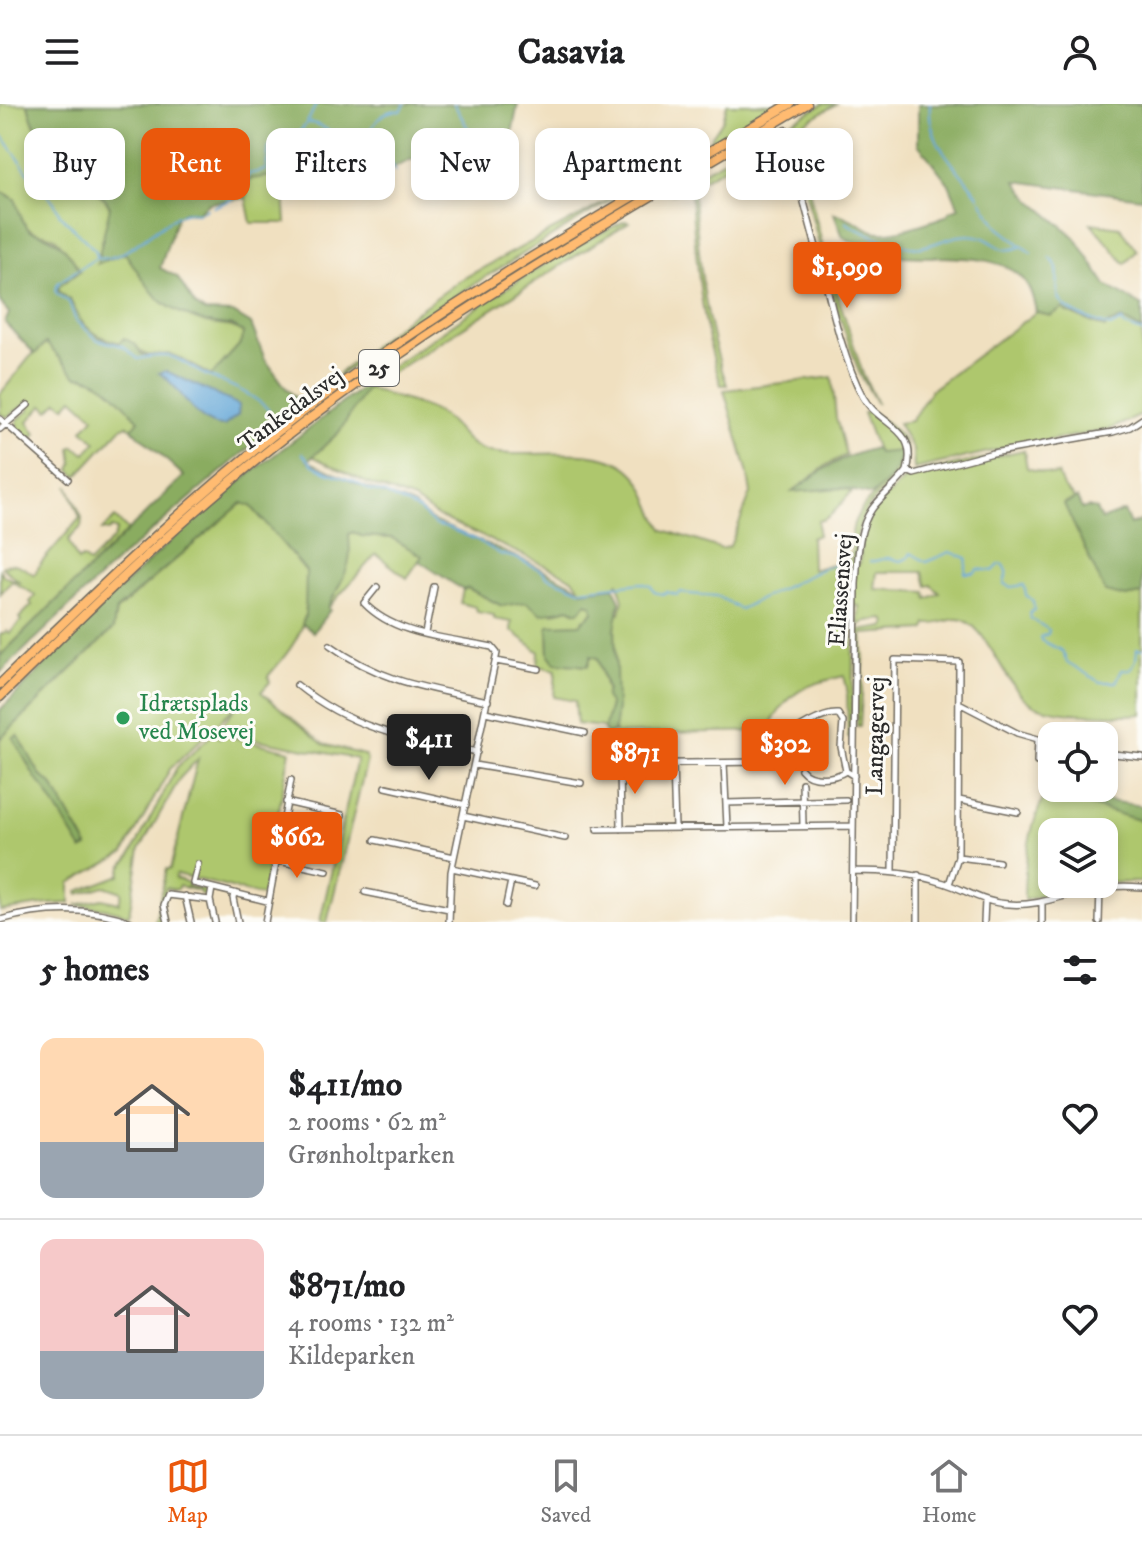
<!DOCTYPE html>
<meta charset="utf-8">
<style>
:root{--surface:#fff;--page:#f6f6f6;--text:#202124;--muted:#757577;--line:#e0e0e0;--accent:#ea580c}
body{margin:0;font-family:"IM FELL DW Pica",serif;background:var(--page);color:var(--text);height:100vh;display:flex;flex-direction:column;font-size:30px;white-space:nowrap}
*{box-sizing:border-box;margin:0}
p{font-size:26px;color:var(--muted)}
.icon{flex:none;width:44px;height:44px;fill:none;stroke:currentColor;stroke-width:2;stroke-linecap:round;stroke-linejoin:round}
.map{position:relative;height:818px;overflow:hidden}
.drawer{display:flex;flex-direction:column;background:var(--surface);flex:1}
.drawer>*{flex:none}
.banner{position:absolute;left:24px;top:24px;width:1094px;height:72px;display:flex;gap:16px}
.fabs{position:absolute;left:1038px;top:618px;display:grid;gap:16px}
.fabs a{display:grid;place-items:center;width:80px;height:80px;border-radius:16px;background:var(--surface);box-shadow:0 4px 12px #0003;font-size:40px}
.price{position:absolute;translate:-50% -68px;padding:0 18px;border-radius:8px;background:var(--accent);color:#fff;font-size:26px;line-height:52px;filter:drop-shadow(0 2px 4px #0008)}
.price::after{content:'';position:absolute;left:50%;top:48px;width:24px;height:18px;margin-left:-12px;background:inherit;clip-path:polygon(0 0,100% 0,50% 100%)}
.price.active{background:#222;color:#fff}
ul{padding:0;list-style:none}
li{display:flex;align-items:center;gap:24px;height:200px;padding:0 40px}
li+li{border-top:2px solid var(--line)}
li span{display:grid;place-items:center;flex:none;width:224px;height:160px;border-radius:16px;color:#555}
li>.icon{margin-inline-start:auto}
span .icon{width:96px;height:96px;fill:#fffc;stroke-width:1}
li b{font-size:34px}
h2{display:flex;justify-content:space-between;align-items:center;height:96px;padding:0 40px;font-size:34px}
.chip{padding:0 28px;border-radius:16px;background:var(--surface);box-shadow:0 4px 12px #0003;font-size:28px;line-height:72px}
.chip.active{background:var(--accent);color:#fff}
header{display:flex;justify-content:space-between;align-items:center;height:104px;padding:0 40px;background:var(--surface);font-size:36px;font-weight:700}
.tab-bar{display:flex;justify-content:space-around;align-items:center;height:112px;border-top:2px solid var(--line);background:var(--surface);font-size:22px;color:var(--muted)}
.tab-bar a{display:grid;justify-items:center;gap:4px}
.tab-bar .active{color:var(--accent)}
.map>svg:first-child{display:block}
.green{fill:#aec76d;stroke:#6c794c;stroke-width:2;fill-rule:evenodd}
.forest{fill:#8aac60;stroke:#5a6c46;stroke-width:2}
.water{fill:#62a6d7;stroke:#466881;stroke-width:2}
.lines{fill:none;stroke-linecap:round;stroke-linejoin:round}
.stream{stroke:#62a6d7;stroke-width:2}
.street-tunnel{stroke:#c9bca2;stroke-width:5;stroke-dasharray:5 2.5;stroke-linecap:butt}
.street-casing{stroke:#706a5f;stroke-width:8}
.highway-casing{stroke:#706a5f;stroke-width:11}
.street{stroke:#fff;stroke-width:5}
.highway{stroke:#ffbb71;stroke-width:8}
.leisure-dot{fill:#2e9e5b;stroke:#fdfcf7;stroke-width:3}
.labels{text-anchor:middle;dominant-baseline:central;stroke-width:6;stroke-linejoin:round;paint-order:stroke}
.shield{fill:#fdfcf7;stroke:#6a6a68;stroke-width:2}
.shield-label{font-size:22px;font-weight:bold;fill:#2b2b2b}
.street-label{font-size:24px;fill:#2b2b2b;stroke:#fdfcf7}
.leisure-label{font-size:24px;fill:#27864d;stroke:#fdfcf7;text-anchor:start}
</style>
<header><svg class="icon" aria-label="menu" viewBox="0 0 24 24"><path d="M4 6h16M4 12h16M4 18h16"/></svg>Casavia<svg class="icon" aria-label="person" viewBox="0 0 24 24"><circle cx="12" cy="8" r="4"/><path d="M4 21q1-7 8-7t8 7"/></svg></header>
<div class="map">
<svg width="1142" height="818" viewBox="0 0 1142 818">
<rect width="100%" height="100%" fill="#fdfcf7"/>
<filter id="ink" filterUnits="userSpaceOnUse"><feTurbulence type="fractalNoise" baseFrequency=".0125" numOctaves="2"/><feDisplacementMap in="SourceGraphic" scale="16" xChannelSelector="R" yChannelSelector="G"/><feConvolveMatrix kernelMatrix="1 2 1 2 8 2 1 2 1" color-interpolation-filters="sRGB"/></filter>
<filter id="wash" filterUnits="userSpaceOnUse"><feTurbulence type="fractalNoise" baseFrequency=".006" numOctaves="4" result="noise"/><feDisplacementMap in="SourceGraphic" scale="32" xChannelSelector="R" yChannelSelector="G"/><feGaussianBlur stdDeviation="1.8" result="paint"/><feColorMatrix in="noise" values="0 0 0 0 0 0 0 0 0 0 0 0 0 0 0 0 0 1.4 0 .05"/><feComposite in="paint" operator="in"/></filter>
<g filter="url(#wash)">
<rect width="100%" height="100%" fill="#f0e0c0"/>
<path class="green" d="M0 0H28L32 16 47 43 105 95 110 104 101 151 125 149C150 183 163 206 206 219 221 223 228 219 243 228L242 238 211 272C199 266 183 253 170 251 154 248 146 258 136 241 111 239 88 232 75 208 70 198 69 196 59 190V182L80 166C72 156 65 143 56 135 48 128 33 131 26 122 15 109 22 94 0 87Z
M727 0H773L774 1 706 41 723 16Z
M823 0H836L803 20 809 44 800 48 824 148 862 267 877 300 859 268 832 190 795 47 804 43 802 34 796 35 788 20Z
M780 25 789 62V74L776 33 693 82C699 150 703 216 727 281H721C700 217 696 150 690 83L672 90V85Z
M283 69 286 119H251L246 94 249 75Z
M617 92 411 219 339 272 338 270 405 216 462 175Z
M625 117 629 118 368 284C392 294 421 298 443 312 459 323 466 342 486 347 527 357 599 337 631 367 649 383 650 408 664 426L722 445 730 442 751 389 747 366 724 286 832 273 836 314 846 351 828 360 794 387 841 384 853 387C841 397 833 415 818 417V431L811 434 812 466 851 455C853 443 850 427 855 417 866 390 897 379 901 349H878L863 309 870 307C880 315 897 324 903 336 917 365 885 381 871 400 857 417 855 440 856 461L860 459 861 440 869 413 882 397 909 371 1024 346 1027 364 1051 371 1058 370 1063 383 1075 395 1064 399 1126 493 1142 490V610C1119 612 1051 611 1032 600 1004 585 987 515 957 515 949 515 940 521 927 520L925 526 862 530 864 558 860 622H857V527L885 523 887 520 885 515 867 517 858 522 859 502 854 501 852 526 849 530 853 535 852 633H848L847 584 844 572C798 583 791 587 766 627L617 630 614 628C619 588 613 548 616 508L620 509 623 496 618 479 614 483 582 487 574 476 556 466 437 412 414 396 367 379 312 352 339 328 366 285 364 282C448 224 532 161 625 117ZM877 468H923L927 482 931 481 940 489 927 495 926 488 875 485Z
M1091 119 1120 123 1137 147 1125 160Z
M1065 203V207L1105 224 1108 220 1122 215 1142 226V311L1108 326 1033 339 1026 337 1023 340 914 365 913 346 898 319 911 317 931 286 1036 208 1050 212Z
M46 238 76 272C105 273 120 297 139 316L132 325 127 321 121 324 77 372 70 366 73 359 71 344 74 342 85 350 96 338 83 326 94 313 73 294 65 303 58 297 49 306 43 301 28 318 36 330 32 335 17 325V316L30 305 26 300 7 313 0 310V290L29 254Z
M68 382 82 414 81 423 68 436 78 457 82 454 89 459 113 435 117 426 112 424 109 427 102 426 115 414 128 426 0 552V531L7 527 10 529 21 517 19 514 32 501 30 498 35 492C28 484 20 484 12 477L0 490V466L4 472 21 479 2 463C13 455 25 464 34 471L41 459 80 414Z
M245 399 251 402 306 467 307 473C307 485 308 500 305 512 301 534 283 555 268 572L270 578 261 588 323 640 364 651 367 656 327 818H320L357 655 223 629 218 634 224 631 290 647 263 792 176 770 175 774 189 779 188 782 209 787 208 792 201 791 199 787 179 782 176 786 166 784 162 802 165 818H155L166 765H170L198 655 180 674 140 745 129 811 103 804 76 801 102 795 119 799 122 788 104 782 79 790 78 787 120 771 122 762 130 753 177 663 223 620 238 600 170 665 124 749 70 779V799L49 800 0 807V635L113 525 116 507 239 401Z
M353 428 361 432 392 434 422 452 407 474 376 450 328 504 349 440V430Z
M467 484 502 502 526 498 553 509 569 504 576 508 586 499 592 501 593 508 580 520 548 522 549 551 555 559 588 562 591 552 598 554 610 601 604 626 602 623 577 620 575 597 554 593 556 566 538 562 539 548 511 526 512 518 494 515V511L477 508 476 503 460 499 463 486Z
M1046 689 1142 702V778L1104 779V728H1052V780H1098L1024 796C1024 760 1029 721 1046 689Z"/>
<path class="forest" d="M28 0H518L509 44 410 56 392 65 349 72 329 65 250 75 246 94 209 99 197 109 184 108 177 113 160 164 177 173 195 201 205 208 233 209 251 220 265 255 286 284 301 299 119 455 0 569V552L184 372 132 325 139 316C120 297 105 273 76 272L46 239 35 250 5 219 9 209 0 198V87L15 95 22 115 29 126C57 134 65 141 80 167L59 182 58 187 70 196 82 219 101 234 119 239 124 234 136 241 141 250 149 253 170 250 211 272 242 238 243 228 231 221C209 223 170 208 155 191 144 178 135 163 125 149L97 160 110 103 105 95C72 68 37 43 28 0Z
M918 0H1142V94L1016 77 1031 96 1075 133 1106 181 1142 202V226L1122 215 1108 220 1105 224 1065 207 1064 204 1050 212 1036 208C1034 197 1030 182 1022 174 997 147 936 155 902 152 881 150 861 143 843 133L834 109C849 112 857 119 870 126 888 134 927 118 946 112L950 107 959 104 949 80 918 40Z
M364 282 367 284 339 328 308 357 360 381 413 401 431 416 532 460 572 480 582 487 614 483 620 497 615 525 617 604 614 628 607 631 604 626 610 601 605 594 607 585 598 554 591 552 588 562 555 559 549 551 548 521 580 520 593 508 592 501 586 499 579 508 569 504 542 510 526 498 502 502 468 484 463 486 419 457 422 452 392 434 361 432 353 428 349 430C349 438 351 448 349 456 347 473 334 488 328 504L330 506 313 528 302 520 305 512 306 467 251 402 242 399 116 506 113 525 0 635V606L96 510 98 505 178 430 251 369Z
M875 344 878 349 900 347C902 366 886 379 872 391L841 384 792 388C821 366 839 353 875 344Z
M1077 394 1082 405 1088 403 1096 405 1101 416 1124 407 1130 421 1142 416V490L1126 493 1105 488 1064 400Z
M18 631 41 672 51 679 88 743 82 746 43 682 36 675 13 634Z
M1084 693 1142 702V717L1085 700Z"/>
<path class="water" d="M166 267 239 301 238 311 224 322C195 323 182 282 159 269Z"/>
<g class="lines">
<path class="stream" d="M454 0 469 26
M930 0C926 39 959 64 979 93
M309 19C327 19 326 34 351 31 364 43 360 37 374 41 384 45 391 58 395 67
M0 28 32 74 54 98 60 111 96 147V154
M362 40C372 24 381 3 401 7L405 0
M981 97 999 124 1031 149
M213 103 233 95 237 83 246 78 249 70 266 66 269 43C276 39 281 39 288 35 304 28 309 16 316 0
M207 105C196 113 194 106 184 109 157 118 126 160 96 154L59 178 55 186 58 191 69 198 76 217 98 236 123 242 138 255C146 253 166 250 175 254 185 258 197 268 208 272 230 281 251 289 269 306
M846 118C857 128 908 146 922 143 941 139 957 128 977 132 996 135 998 153 1022 142
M1050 154C1064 165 1053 182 1060 196 1067 210 1097 218 1110 223L1122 217 1125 222 1142 228
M302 349 313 361 327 368 354 377 369 386 385 390 419 406 435 421 448 424 477 436 500 450 516 454 543 467 546 472 580 486 641 479 651 482 654 488 662 490 667 488 677 491 681 488C694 492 704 490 716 492 725 494 731 502 740 505L824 464 848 458
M870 458 888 454 901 457 908 454 911 449 926 458 950 448 967 454 965 469H974L978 465 993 467 1000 460 1004 461 1007 467 1004 480 1011 483 1024 481 1026 491 1033 497 1034 506 1030 508V514L1049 526 1048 530 1040 533 1041 536 1062 547 1067 558 1100 578H1116L1122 566 1131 565 1136 556 1137 545H1142"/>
</g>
</g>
<g filter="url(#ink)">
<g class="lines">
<path class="street-tunnel" d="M779 0 786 26"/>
<defs>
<path id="street" d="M786 26C798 76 811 126 825 176 834 213 845 259 863 293 879 322 919 323 907 367
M0 315 68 375
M0 325 28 301
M377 483 364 499C395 532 450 534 492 543L497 549 451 768 449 818
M425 529 434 483
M330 541C381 578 427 584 488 597
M496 557 539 565
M297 581C352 626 409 635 477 648
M959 599 1017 629 1052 639
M485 608 585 629
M783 637C794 626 822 609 838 610L843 618 841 643 846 667 854 672
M1104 649 1142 653
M1037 658 1038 636
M724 659 727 723
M673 660 675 724
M474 661 581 679
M801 665C810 677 834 675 846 667
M802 679 803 722
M386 683 466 701
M959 696 1018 708
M286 698 342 711
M726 699 846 696
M463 712 565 734
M597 725 852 722
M621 725 620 660 760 658
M375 736 454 753
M958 753 999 758
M274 756 327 767
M198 760 193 779 267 797
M452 764 535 782
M853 767C884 767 913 769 944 779 966 786 984 799 1008 800 1039 803 1068 789 1099 784 1113 782 1128 782 1142 783
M893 767 895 556 959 558 958 753 949 780
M212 784 210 796 215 818
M365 788 449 805
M234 789 233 794 238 818
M185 792 191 818
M506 801 511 777
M0 816C42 804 90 802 131 818
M168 818 164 801 168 791 210 796
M265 818 291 676
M852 818 856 480C858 455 857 426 872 405 882 391 897 381 907 367L914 370 993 349 1113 328 1130 323 1142 315
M918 818V771
M984 818 985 796
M1042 818V798
M1099 818 1100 784"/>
<path id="highway" d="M0 580C99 484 197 388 307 305 459 189 626 97 790 0
M0 593C96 498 193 403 301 321 461 200 635 102 807 0"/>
</defs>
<use href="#street" class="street-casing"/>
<use href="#highway" class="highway-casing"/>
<use href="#street" class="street"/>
<use href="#highway" class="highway"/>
</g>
</g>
<circle class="leisure-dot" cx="123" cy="614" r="8"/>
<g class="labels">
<rect class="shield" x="359" y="246" width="40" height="36" rx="6"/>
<g class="shield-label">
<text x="379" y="264">25</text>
</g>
<g class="street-label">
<text transform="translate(291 306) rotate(-37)">Tankedalsvej</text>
<text transform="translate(841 486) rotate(-86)">Eliassensvej</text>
<text transform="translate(876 632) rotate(-89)">Langagervej</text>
</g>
<g class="leisure-label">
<text x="139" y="600">Idrætsplads<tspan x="139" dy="28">ved Mosevej</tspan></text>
</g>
</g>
</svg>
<div class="fabs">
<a><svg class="icon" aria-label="locate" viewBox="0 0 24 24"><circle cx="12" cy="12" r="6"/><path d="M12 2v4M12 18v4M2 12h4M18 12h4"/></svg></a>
<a><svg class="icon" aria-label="layers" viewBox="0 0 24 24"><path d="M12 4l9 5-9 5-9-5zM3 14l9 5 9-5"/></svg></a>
</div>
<b class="price" style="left:847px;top:206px">$1,090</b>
<b class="price active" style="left:429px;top:678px">$411</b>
<b class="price" style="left:785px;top:683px">$302</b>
<b class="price" style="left:635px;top:692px">$871</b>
<b class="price" style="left:297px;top:776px">$662</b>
<div class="banner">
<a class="chip">Buy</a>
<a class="chip active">Rent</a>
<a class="chip">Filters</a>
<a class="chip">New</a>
<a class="chip">Apartment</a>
<a class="chip">House</a>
</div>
</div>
<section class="drawer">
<h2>5 homes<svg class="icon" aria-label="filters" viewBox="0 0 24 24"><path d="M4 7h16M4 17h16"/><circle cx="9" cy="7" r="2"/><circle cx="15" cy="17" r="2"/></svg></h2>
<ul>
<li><span style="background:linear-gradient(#ffd9b3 65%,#9aa5b1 0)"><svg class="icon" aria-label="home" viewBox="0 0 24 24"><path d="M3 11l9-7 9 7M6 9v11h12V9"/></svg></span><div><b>$411/mo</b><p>2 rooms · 62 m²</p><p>Grønholtparken</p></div><svg class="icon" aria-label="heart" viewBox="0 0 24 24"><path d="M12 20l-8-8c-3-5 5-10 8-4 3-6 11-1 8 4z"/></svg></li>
<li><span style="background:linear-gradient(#f6c9c9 70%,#9aa5b1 0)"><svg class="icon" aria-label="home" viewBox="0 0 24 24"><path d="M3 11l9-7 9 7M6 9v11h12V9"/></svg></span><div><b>$871/mo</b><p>4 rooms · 132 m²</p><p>Kildeparken</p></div><svg class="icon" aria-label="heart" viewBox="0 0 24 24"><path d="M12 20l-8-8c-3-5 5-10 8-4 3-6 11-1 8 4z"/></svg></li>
</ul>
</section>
<nav class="tab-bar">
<a class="active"><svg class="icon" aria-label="map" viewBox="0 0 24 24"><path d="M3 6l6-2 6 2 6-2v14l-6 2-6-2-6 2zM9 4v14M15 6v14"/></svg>Map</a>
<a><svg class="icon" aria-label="saved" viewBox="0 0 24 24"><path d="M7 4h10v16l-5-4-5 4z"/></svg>Saved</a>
<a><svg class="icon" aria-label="home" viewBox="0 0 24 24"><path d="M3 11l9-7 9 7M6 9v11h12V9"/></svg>Home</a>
</nav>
